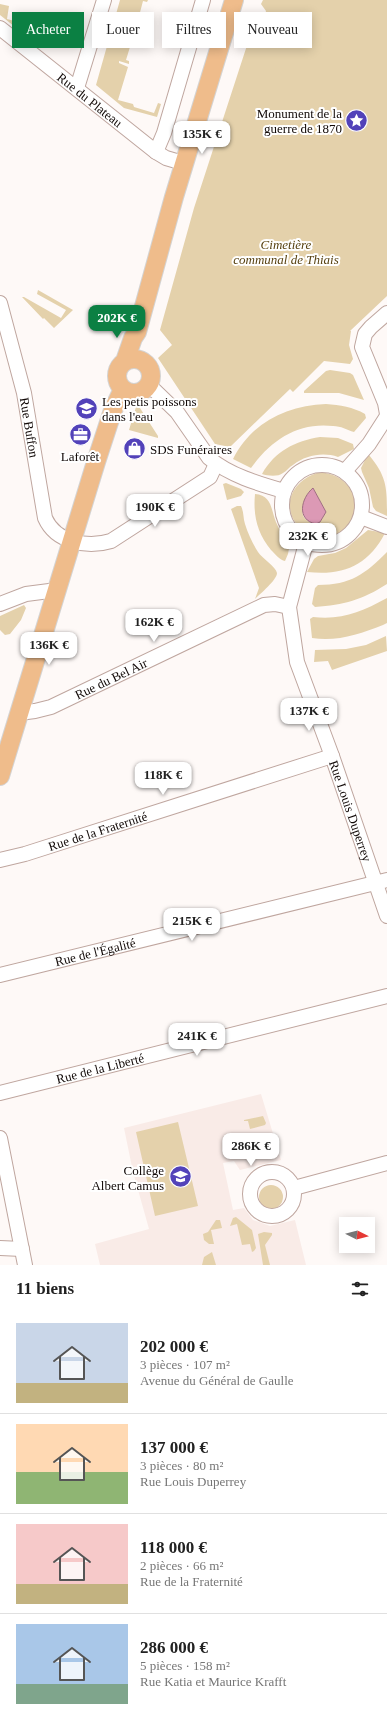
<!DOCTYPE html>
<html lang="fr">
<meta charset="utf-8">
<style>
:root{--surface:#fff;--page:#f6f6f6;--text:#222;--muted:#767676;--line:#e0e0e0;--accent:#0b8043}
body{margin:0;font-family:Georgia,serif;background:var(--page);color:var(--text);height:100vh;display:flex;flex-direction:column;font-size:15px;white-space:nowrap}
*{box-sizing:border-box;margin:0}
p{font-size:13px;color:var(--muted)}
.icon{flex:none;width:22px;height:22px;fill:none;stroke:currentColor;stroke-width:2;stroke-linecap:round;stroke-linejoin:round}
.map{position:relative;height:1265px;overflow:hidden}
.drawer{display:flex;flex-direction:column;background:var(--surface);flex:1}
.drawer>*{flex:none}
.hud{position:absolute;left:12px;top:12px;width:363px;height:36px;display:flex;gap:8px}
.needle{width:26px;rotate:96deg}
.buttons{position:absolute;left:339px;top:1217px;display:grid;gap:8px}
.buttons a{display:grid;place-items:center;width:36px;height:36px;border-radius:0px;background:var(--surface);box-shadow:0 2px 10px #0003;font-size:20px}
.price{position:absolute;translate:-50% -34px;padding:0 9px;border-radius:8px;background:#fff;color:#222;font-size:13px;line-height:26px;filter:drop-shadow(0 1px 2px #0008)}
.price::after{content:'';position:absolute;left:50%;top:24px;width:12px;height:9px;margin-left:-6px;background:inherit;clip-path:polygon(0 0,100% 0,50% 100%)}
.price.selected{background:var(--accent);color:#fff}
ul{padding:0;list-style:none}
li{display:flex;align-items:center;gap:12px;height:100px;padding:0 16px}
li+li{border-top:1px solid var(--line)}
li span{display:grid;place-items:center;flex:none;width:112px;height:80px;border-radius:0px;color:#555}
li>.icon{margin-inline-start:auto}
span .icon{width:48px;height:48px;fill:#fffc;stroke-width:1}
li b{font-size:17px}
h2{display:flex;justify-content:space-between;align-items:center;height:48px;padding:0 16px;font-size:17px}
.chip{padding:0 14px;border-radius:0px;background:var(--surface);box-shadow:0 2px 10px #0003;font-size:14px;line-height:36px}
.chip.selected{background:var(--accent);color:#fff}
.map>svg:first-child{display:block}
.built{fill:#f9ebe7}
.green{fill:#e4d1ab;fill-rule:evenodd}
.water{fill:#dc99b5;stroke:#9f6e81}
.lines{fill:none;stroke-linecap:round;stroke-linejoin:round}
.minor-casing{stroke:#bfa69f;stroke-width:16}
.major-casing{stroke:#d4d3d2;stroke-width:20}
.minor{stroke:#fff;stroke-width:14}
.major{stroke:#efbc8b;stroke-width:18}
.labels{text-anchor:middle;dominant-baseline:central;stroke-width:4;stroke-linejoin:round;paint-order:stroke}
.street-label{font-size:13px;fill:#110907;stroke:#fff}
.poi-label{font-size:13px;fill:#110907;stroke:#fff;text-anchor:end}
.park-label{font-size:13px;font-style:italic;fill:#584211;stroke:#fff}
</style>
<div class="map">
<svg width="387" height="1265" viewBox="0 0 387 1265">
<rect width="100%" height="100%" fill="#fef9f7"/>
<path class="built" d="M261 1094 281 1160 240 1170 234 1161 223 1163 233 1210 244 1208 253 1220 270 1226 295 1220 306 1265H100L95 1244 149 1229 133 1172 124 1128Z"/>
<path class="green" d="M120 0H148L147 2 143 1 138 20 141 22 140 25 137 24 126 60 129 61V64L119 61V63L128 67 118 100 133 104 134 107 154 113 158 103 161 104 157 117 124 108 96 85Z
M263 0H387V296L350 331H351L349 345 353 359 350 364 324 361 293 392 290 389 230 447 215 444 158 358 172 345 160 330 194 208 252 30 256 31 261 29 266 11 261 4Z
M0 4 9 6 7 19 18 22 17 27 22 32 40 38 39 46 0 15Z
M38 290 73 310 54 328 44 318 43 319 22 297H24L61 318 66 310 37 294Z
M330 370 350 373 353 375 364 400 339 393H304V391L326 371Z
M326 404C340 405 353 407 365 414L366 418 354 432C347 430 341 426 333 426 298 422 271 440 251 468L233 459C252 422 286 406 326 404Z
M136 407 140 408 158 436V438L129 430Z
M320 437 338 438 353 444 354 449 338 457C323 452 306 455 293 465 289 467 287 471 283 473 278 477 268 476 262 474 275 451 295 441 320 437Z
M369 455C387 477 387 487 387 516L376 511 373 507 369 488 362 472 361 468 365 460Z
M320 472C372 478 362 542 318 537 310 537 301 532 297 525 280 502 295 479 320 472ZM313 488 326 512 320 522 316 524C292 519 306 500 313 488Z
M226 483 241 489 244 492 241 496 227 500 223 484Z
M255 494C272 495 271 510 276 522 279 530 284 537 290 543L288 554 285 561C280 560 275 554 271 550 257 533 253 515 255 494Z
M237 506H241C244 512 243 518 245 524 248 534 253 544 258 552 262 558 276 567 277 573 277 580 260 594 255 599L259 588 231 509Z
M368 530 385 533C368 566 343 576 307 572L314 559 318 556 335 553 346 548Z
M387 552V584C362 600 344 605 315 607L312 604 315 588 318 585C351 585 365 574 387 552Z
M387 598V623L383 625C360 634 337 642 312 638L310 619 313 617C343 620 361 612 387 598Z
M24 605 26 608 21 620 10 634 5 635 0 630V616Z
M386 636 387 651 332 670 328 661 314 662 315 650 346 649 366 645Z
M263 1116 266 1123 265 1125 250 1129 248 1121H244V1120Z
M178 1122 198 1206 155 1216 136 1132Z
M259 1197a12 12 0 1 1 24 0a12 12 0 1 1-24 0Z
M236 1217 252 1230 256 1248 254 1251 252 1252 250 1244 242 1245 237 1224 230 1226 233 1218Z
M216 1220H220L222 1228 211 1230 214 1244H209L204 1240 203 1234 208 1232Z
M264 1232 272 1233V1235L265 1245 270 1265H263L258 1234Z
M212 1252 216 1265H202L204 1257Z"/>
<path class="water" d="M313 488 326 512 320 522 316 524C296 520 301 498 313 488Z"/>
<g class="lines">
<defs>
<g id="minor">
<path id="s1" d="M0 28 156 152 166 158 183 163"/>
<path d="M77 88 104 0"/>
<path d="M156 152 164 133 203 0"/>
<path id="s2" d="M0 303 24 393 45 518C56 543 88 548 111 541L210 477 216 464"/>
<path d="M387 313 371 327 365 334 362 347 385 403 387 414"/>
<path d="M149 385 177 412 209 458C229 475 259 484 284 491"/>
<circle cx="322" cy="505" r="40"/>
<path d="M345 471 369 444 387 416"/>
<path d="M361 517 387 527"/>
<path id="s3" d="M306 543 289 607 297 662 332 756 387 916"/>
<path d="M0 604 26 594 57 590"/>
<path id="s4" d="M19 713 35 711 51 707 264 605 275 604 289 607"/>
<path id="s5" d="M0 860 25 854 332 756"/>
<path id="s6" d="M0 975 387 880"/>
<path id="s7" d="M0 1093 387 996"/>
<path d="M0 1138 25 1265"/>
<circle cx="272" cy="1194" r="22"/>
<path d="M294 1188 387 1163"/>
<path d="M0 1248 22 1249"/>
</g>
<path id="major" d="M117 376a17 17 0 1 1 34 0a17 17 0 1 1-34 0Z
M125 361 133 338 137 332 174 197 234 0
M0 776 96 462 113 410 123 389"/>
</defs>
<use href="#minor" class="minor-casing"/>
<use href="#major" class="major-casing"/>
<use href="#minor" class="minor"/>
<use href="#major" class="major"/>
</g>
<defs>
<symbol id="sight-disc" viewBox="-11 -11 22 22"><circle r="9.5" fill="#5242b9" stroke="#fff"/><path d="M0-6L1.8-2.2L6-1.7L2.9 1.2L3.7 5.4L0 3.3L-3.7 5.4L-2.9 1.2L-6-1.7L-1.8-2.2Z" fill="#fff"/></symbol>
<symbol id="school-disc" viewBox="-11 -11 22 22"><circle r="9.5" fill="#5242b9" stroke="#fff"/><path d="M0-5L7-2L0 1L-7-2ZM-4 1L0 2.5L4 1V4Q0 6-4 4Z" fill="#fff"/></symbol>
<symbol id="office-disc" viewBox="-11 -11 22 22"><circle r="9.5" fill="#5242b9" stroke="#fff"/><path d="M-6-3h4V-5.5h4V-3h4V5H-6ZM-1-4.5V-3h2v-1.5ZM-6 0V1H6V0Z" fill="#fff"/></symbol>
<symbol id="shop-disc" viewBox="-11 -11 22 22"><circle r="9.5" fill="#5242b9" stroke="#fff"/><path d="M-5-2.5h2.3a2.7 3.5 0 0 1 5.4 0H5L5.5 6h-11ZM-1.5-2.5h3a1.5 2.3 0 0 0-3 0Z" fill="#fff"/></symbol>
</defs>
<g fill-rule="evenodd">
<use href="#sight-disc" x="344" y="108" width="25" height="25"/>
<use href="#school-disc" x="74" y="396" width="25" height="25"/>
<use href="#office-disc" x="68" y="422" width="25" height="25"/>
<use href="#shop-disc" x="122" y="436" width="25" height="25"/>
<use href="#school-disc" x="168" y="1164" width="25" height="25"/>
</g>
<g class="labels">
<g class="street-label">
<text stroke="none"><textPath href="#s1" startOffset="115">Rue du Plateau</textPath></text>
<text stroke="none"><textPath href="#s2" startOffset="128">Rue Buffon</textPath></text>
<text stroke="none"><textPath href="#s4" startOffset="99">Rue du Bel Air</textPath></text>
<text stroke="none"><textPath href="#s3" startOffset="280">Rue Louis Duperrey</textPath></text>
<text stroke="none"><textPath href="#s5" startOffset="102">Rue de la Fraternité</textPath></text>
<text stroke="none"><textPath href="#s6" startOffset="98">Rue de l'Égalité</textPath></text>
<text stroke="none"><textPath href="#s7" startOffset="103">Rue de la Liberté</textPath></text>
</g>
<g class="poi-label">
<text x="342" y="113">Monument de la<tspan x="342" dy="15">guerre de 1870</tspan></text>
<text x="102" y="401" text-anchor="start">Les petis poissons<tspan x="102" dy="15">dans l'eau</tspan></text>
<text x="150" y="449" text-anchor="start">SDS Funéraires</text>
<text x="80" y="456" text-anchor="middle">Laforêt</text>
<text x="164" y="1170">Collège<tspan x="164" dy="15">Albert Camus</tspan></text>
</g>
<g class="park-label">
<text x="286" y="244">Cimetière<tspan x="286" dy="15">communal de Thiais</tspan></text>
</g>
</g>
</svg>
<div class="buttons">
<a><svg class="needle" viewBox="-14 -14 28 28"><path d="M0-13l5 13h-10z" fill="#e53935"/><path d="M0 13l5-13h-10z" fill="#767676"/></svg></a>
</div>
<b class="price" style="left:202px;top:155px">135K €</b>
<b class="price selected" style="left:117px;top:339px">202K €</b>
<b class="price" style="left:155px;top:528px">190K €</b>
<b class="price" style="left:308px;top:557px">232K €</b>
<b class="price" style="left:154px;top:643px">162K €</b>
<b class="price" style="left:49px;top:666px">136K €</b>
<b class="price" style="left:309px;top:732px">137K €</b>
<b class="price" style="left:163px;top:796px">118K €</b>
<b class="price" style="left:192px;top:942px">215K €</b>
<b class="price" style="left:197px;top:1057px">241K €</b>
<b class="price" style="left:251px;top:1167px">286K €</b>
<div class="hud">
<a class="chip selected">Acheter</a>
<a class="chip">Louer</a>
<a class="chip">Filtres</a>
<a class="chip">Nouveau</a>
</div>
</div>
<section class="drawer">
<h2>11 biens<svg class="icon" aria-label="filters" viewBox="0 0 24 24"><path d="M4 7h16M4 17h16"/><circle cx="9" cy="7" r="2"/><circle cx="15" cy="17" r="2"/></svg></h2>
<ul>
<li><span style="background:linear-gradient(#c9d6e8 75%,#c2b280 0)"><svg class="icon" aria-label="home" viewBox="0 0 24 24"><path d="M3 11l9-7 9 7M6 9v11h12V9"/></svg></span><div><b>202 000 €</b><p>3 pièces · 107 m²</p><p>Avenue du Général de Gaulle</p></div></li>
<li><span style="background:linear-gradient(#ffd9b3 60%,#8fb573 0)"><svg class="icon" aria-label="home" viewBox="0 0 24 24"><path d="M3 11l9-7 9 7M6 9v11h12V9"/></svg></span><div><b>137 000 €</b><p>3 pièces · 80 m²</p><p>Rue Louis Duperrey</p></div></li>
<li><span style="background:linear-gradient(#f6c9c9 75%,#c2b280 0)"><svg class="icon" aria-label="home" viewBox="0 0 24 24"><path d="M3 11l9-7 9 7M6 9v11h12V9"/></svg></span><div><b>118 000 €</b><p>2 pièces · 66 m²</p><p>Rue de la Fraternité</p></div></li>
<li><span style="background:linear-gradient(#a9c7e8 75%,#7fa58c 0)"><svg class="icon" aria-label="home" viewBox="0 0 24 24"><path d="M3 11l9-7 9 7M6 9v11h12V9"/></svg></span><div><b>286 000 €</b><p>5 pièces · 158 m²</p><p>Rue Katia et Maurice Krafft</p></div></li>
</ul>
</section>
